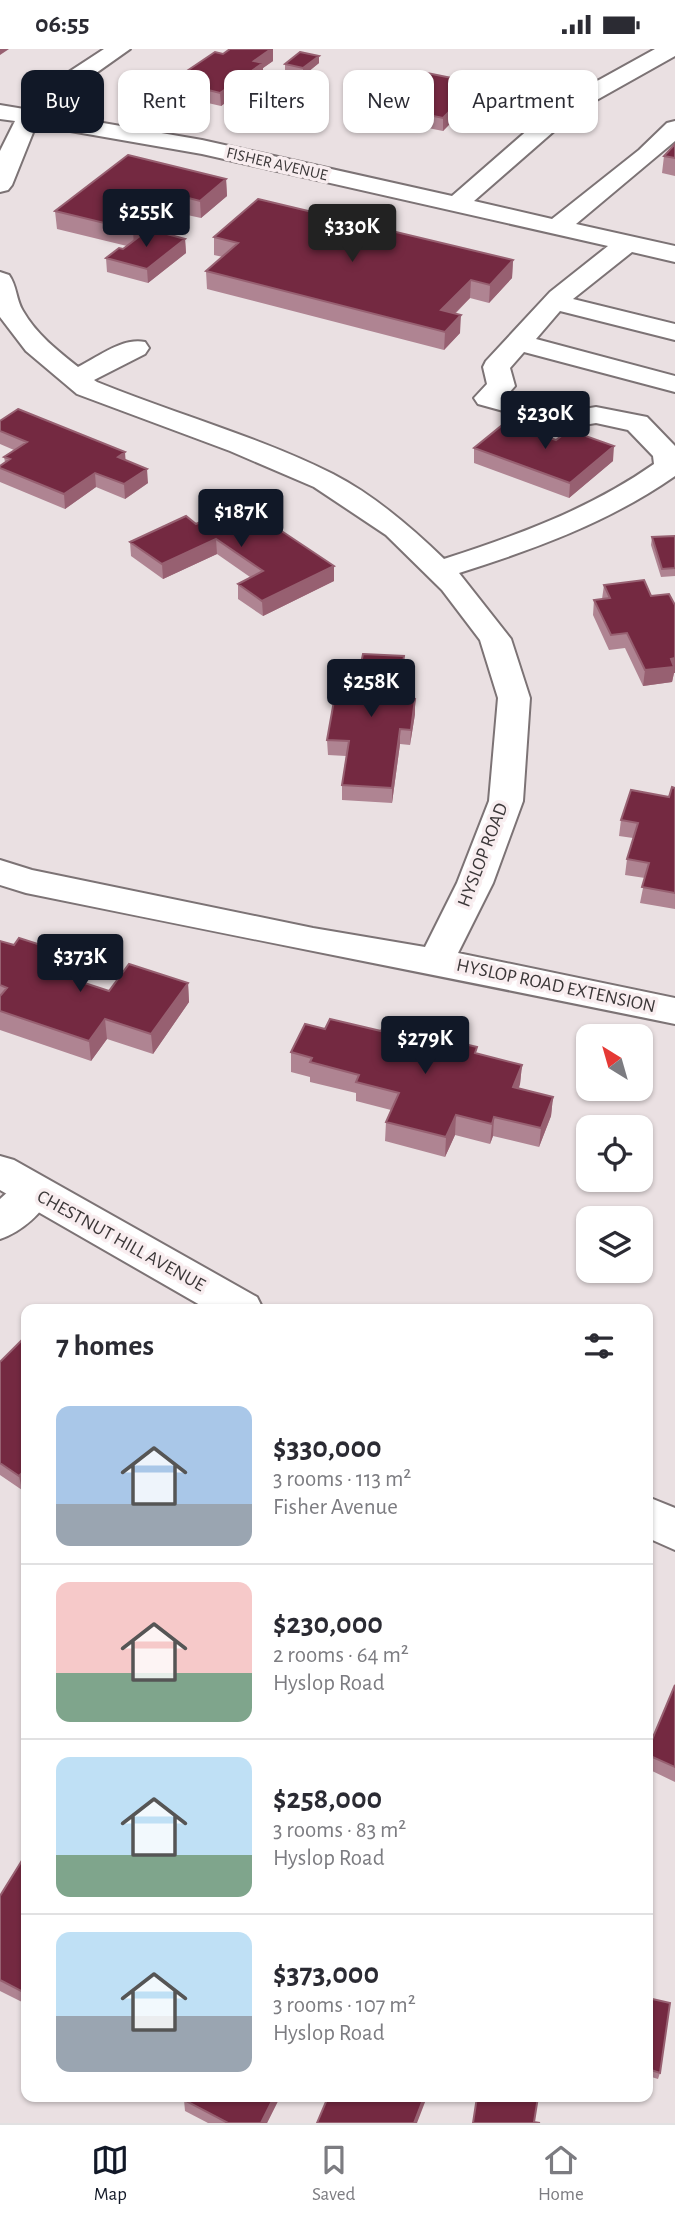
<!DOCTYPE html>
<meta charset="utf-8">
<style>
:root{--surface:#fff;--page:#f2f2f3;--text:#2b2b33;--muted:#7c7c81;--line:#e1e1e2;--accent:#111827}
body{margin:0;font-family:"Alegreya Sans",sans-serif;background:var(--page);color:var(--text);height:100vh;display:flex;flex-direction:column;font-size:26px;white-space:nowrap}
*{box-sizing:border-box;margin:0}
p{font-size:23px;color:var(--muted)}
.icon{flex:none;width:38px;height:38px;fill:none;stroke:currentColor;stroke-width:2;stroke-linecap:round;stroke-linejoin:round}
.map{position:relative;flex:1;overflow:hidden}
.drawer{position:absolute;left:21px;top:1255px;width:632px;height:798px;display:flex;flex-direction:column;background:var(--surface);border-radius:14px;box-shadow:0 2px 5px #0004}
.drawer>*{flex:none}
.guide{position:absolute;left:21px;top:21px;width:634px;height:63px;display:flex;gap:14px}
.needle{width:46px;rotate:323deg}
.buttons{position:absolute;left:576px;top:975px;display:grid;gap:14px}
.buttons a{display:grid;place-items:center;width:77px;height:77px;border-radius:14px;background:var(--surface);box-shadow:0 2px 5px #0004;font-size:35px}
.price{position:absolute;translate:-50% -60px;padding:0 16px;border-radius:7px;background:var(--accent);color:#fff;font-size:23px;line-height:46px;filter:drop-shadow(0 2px 4px #0008)}
.price::after{content:'';position:absolute;left:50%;top:42px;width:21px;height:16px;margin-left:-10px;background:inherit;clip-path:polygon(0 0,100% 0,50% 100%)}
.price.active{background:#222;color:#fff}
ul{padding:0;list-style:none}
li{display:flex;align-items:center;gap:21px;height:175px;padding:0 35px}
li+li{border-top:2px solid var(--line)}
li span{display:grid;place-items:center;flex:none;width:196px;height:140px;border-radius:14px;color:#555}
li>.icon{margin-inline-start:auto}
span .icon{width:84px;height:84px;fill:#fffc;stroke-width:1}
li b{font-size:30px}
h2{display:flex;justify-content:space-between;align-items:center;height:84px;padding:0 35px;font-size:30px}
.tag{padding:0 24px;border-radius:14px;background:var(--surface);box-shadow:0 2px 5px #0004;font-size:24px;line-height:63px}
.tag.active{background:var(--accent);color:#fff}
.status{display:flex;justify-content:space-between;align-items:center;height:49px;padding:0 35px;background:var(--surface);direction:ltr}
.status svg{height:19px;fill:currentColor}
.menu{display:flex;justify-content:space-around;align-items:center;height:98px;border-top:2px solid var(--line);background:var(--surface);font-size:19px;color:var(--muted)}
.menu a{display:grid;justify-items:center;gap:4px}
.menu .active{color:var(--accent)}
.map>svg:first-child{display:block}
.lines{fill:none;stroke-linecap:round;stroke-linejoin:round}
.minor-casing{stroke:#7c7375;stroke-width:4}
.major-casing{stroke:#7c7375;stroke-width:4}
.minor{fill:#fff;fill-rule:evenodd}
.major{fill:#fff;fill-rule:evenodd}
.wall{fill:#af8492}
.shaded-wall{fill:#976071}
.building{fill:#742941;stroke:#976071;stroke-width:2}
.labels{text-anchor:middle;dominant-baseline:central;stroke-width:7;stroke-linejoin:round;paint-order:stroke}
.far-street-label{font-size:16px;fill:#3b3738;stroke:#f8edef}
.street-label{font-size:19px;fill:#3b3738;stroke:#f8edef}
</style>
<div class="status"><b>06:55</b><svg viewBox="0 0 49 12"><path d="M0 12V9h3v3zM5 12V6h3v6zM10 12V3h3v9zM15 12V0h3v12zM26 1h20v11H26zM47 4h2v5h-2z"/></svg></div>
<div class="map">
<svg width="675" height="2074" viewBox="0 0 675 2074">
<rect width="100%" height="100%" fill="#eae0e2"/>
<g class="lines">
<defs>
<path id="minor" d="M104 0H130L65 46 45 64 202 91 452 147 561 52 655 0H675V7L577 62 474 152 552 170 639 101 667 74 675 72V92L576 175 675 197V213L632 203 573 250 675 275V291L560 262 536 290 675 327V343L524 303 510 319 515 337 507 346 566 363 596 358 647 368 675 397V427C609 473 535 500 459 524L511 590 530 649 523 752 493 834 458 904 675 949V975C459 930 242 889 26 844L0 836V811L32 821 313 879 425 898 457 834 489 752 498 649 480 591 442 541 386 486 314 438 230 402 77 345 26 302 0 268V223L9 226C17 237 16 251 23 262 36 285 58 302 78 318 98 308 123 288 145 293L149 299 145 305 94 331 97 333C175 365 257 387 333 425 374 446 411 478 444 510 518 486 590 460 654 415L653 407 628 381 596 374 565 379 478 355 474 349 487 335 483 318 486 312 550 243 608 197 202 105 36 76 12 136 8 141 0 143V102L15 72 0 70V56L24 60 49 36Z
M34 1128 48 1132 54 1143C43 1163 22 1183 0 1190V1150L20 1132Z"/>
<path id="major" d="M0 1107 14 1111 257 1248 263 1260H207L0 1141Z
M648 1448 675 1459V1501L648 1489Z"/>
</defs>
<use href="#minor" class="minor-casing"/>
<use href="#major" class="major-casing"/>
<use href="#minor" class="minor"/>
<use href="#major" class="major"/>
</g>
<path class="wall" d="M223 5 273 12 263 19V27L221 57 173 46 172 32Z
M319 7V14L303 27 285 22V15Z
M477 34V47L443 82 378 69 379 56Z
M675 95V127L662 124 664 107Z
M226 130 227 147 201 169 178 164 155 182 185 190 186 204 148 234 107 223 106 209 127 197 57 180 55 162Z
M214 188 513 211 512 229 489 254 470 249 455 265 460 284 444 301 207 240 206 222 223 208 214 206Z
M0 372 126 411 148 434 125 450 96 438 65 460 0 433V417L5 413 4 408 14 401 0 395Z
M474 399 613 412 569 449 474 414Z
M230 470 334 517V532L263 567 238 550V535L250 528 217 505 163 530 131 507 130 493 196 475Z
M675 487V527L661 528 651 496 652 488Z
M604 536 674 624 672 633 643 637 625 599 609 601 593 566 594 551 602 550Z
M404 607 403 622 399 649 415 650V665L410 696 400 695 392 754 342 751V736L346 707 328 706 327 691 360 619Z
M675 739V860L640 854 645 829 625 826 627 810 633 789 619 787 621 771 669 748Z
M0 892 14 896 69 905 71 924 68 929 109 942 188 934 189 953 153 1005 107 990 91 1012 0 981Z
M325 980 477 1005 522 1016 520 1035 519 1039 553 1048 551 1067 539 1098 493 1087 490 1095 455 1086 445 1108 385 1092 386 1073 391 1061 356 1052V1044L310 1033V1028L291 1023V1003Z
M26 1291V1437L22 1441 0 1426V1313Z
M675 1636V1733L648 1720V1700Z
M0 1847 26 1955 0 1942Z
M648 1949 660 2024 658 2030 648 2027Z
M186 2048H280L267 2074H208L185 2062 184 2051Z"/>
<path class="shaded-wall" d="M0 0H9L0 6Z
M271 0H273V12L263 19V27L221 57 220 44 254 12Z
M319 7V14L303 27V19Z
M477 34V47L443 82V69Z
M226 130 227 147 201 169 200 152Z
M177 146 178 164 134 199 133 181Z
M185 190 186 204 148 234 147 220Z
M513 211 512 229 489 254 490 236Z
M471 231 470 249 440 279 441 261Z
M461 266 460 284 444 301 445 283Z
M614 397 613 412 569 449 570 434Z
M125 403 126 417 118 408Z
M147 420 148 434 125 450 124 435Z
M95 424 96 438 65 460 64 445Z
M216 490 217 505 163 530 162 515Z
M334 517V532L263 567 262 552Z
M404 607 403 622 397 664 398 649Z
M675 609V624H674L672 633 643 637 645 621 671 610Z
M415 650V665L410 696 411 681Z
M400 680V695L392 754V739Z
M69 905 71 924 57 944 54 924Z
M188 934 189 953 153 1005 151 985Z
M105 970 107 990 91 1012 89 992Z
M522 1016 520 1035 511 1057 513 1038Z
M553 1048 551 1067 539 1098 541 1079Z
M456 1066 455 1086 445 1108 446 1088Z
M494 1068 493 1087 490 1095 492 1075Z
M26 1420V1437L22 1441 19 1427Z
M26 1937V1955L23 1943Z
M274 2048H280L267 2074H261Z
M424 2048H427L417 2074H414Z"/>
<path class="building" d="M230 0H271L254 12 263 14 220 44 172 32 215 3 223 5Z
M300 3 319 7 303 19 285 15Z
M427 24 477 34 443 69 379 56 401 34 414 37Z
M675 95V109L664 107Z
M128 106 226 130 200 152 177 146 133 181 55 162Z
M258 150 513 211 490 236 471 231 441 261 461 266 445 283 206 222 238 194 214 188Z
M149 180 185 190 147 220 106 209 119 199 123 200Z
M18 360 125 403 118 408 147 420 124 435 95 424 64 445 0 419V417L10 410 4 408 27 393 0 382V372Z
M506 373 556 391 569 381 614 397 570 434 474 399Z
M250 461 334 517 262 552 238 535 263 522 216 490 162 515 130 493 186 467 196 475 220 464 230 470Z
M675 487V519L662 520 652 488Z
M644 531 651 547 669 545 675 556V609L671 610 674 618 645 621 627 584 611 586 594 551 610 549 604 536Z
M363 605 404 607 398 649 415 650 411 681 400 680 392 739 342 736 349 692 327 691 340 618 360 619Z
M672 738 675 739V844L642 838 649 814 627 810 638 774 621 771 631 741 669 748Z
M19 889 69 905 54 924 109 942 129 915 188 934 151 985 105 970 89 992 0 962V947L7 939 0 936V892L14 896Z
M330 970 381 982 384 976 477 998 475 1004 522 1016 513 1038 553 1048 541 1079 494 1068 492 1075 456 1066 446 1088 386 1073 399 1044 356 1033 359 1026 310 1013 312 1009 291 1003 305 975 325 980Z
M24 1289 26 1291V1420L19 1427 0 1414V1313Z
M675 1636V1718L648 1706V1700Z
M26 1805V1937L23 1943 0 1931V1847Z
M648 1949 670 1954 660 2024 648 2020Z
M186 2048H274L261 2074H228L184 2051Z
M328 2048H424L414 2074H317Z
M477 2048H538L534 2073 540 2074H473Z"/>
<g class="labels">
<g class="far-street-label">
<text transform="translate(277 115) rotate(13)">FISHER AVENUE</text>
</g>
<g class="street-label">
<text transform="translate(483 806) rotate(-69)">HYSLOP ROAD</text>
<text transform="translate(556 937) rotate(12)">HYSLOP ROAD EXTENSION</text>
<text transform="translate(121 1192) rotate(29)">CHESTNUT HILL AVENUE</text>
</g>
</g>
</svg>
<div class="buttons">
<a><svg class="needle" viewBox="-14 -14 28 28"><path d="M0-13l5 13h-10z" fill="#e53935"/><path d="M0 13l5-13h-10z" fill="#7c7c81"/></svg></a>
<a><svg class="icon" aria-label="locate" viewBox="0 0 24 24"><circle cx="12" cy="12" r="6"/><path d="M12 2v4M12 18v4M2 12h4M18 12h4"/></svg></a>
<a><svg class="icon" aria-label="layers" viewBox="0 0 24 24"><path d="M12 4l9 5-9 5-9-5zM3 14l9 5 9-5"/></svg></a>
</div>
<b class="price" style="left:146px;top:200px">$255K</b>
<b class="price active" style="left:352px;top:215px">$330K</b>
<b class="price" style="left:545px;top:402px">$230K</b>
<b class="price" style="left:241px;top:500px">$187K</b>
<b class="price" style="left:371px;top:670px">$258K</b>
<b class="price" style="left:80px;top:945px">$373K</b>
<b class="price" style="left:425px;top:1027px">$279K</b>
<div class="guide">
<a class="tag active">Buy</a>
<a class="tag">Rent</a>
<a class="tag">Filters</a>
<a class="tag">New</a>
<a class="tag">Apartment</a>
</div>
<section class="drawer">
<h2>7 homes<svg class="icon" aria-label="filters" viewBox="0 0 24 24"><path d="M4 7h16M4 17h16"/><circle cx="9" cy="7" r="2"/><circle cx="15" cy="17" r="2"/></svg></h2>
<ul>
<li><span style="background:linear-gradient(#a9c7e8 70%,#9aa5b1 0)"><svg class="icon" aria-label="home" viewBox="0 0 24 24"><path d="M3 11l9-7 9 7M6 9v11h12V9"/></svg></span><div><b>$330,000</b><p>3 rooms · 113 m²</p><p>Fisher Avenue</p></div></li>
<li><span style="background:linear-gradient(#f6c9c9 65%,#7fa58c 0)"><svg class="icon" aria-label="home" viewBox="0 0 24 24"><path d="M3 11l9-7 9 7M6 9v11h12V9"/></svg></span><div><b>$230,000</b><p>2 rooms · 64 m²</p><p>Hyslop Road</p></div></li>
<li><span style="background:linear-gradient(#bfe0f5 70%,#7fa58c 0)"><svg class="icon" aria-label="home" viewBox="0 0 24 24"><path d="M3 11l9-7 9 7M6 9v11h12V9"/></svg></span><div><b>$258,000</b><p>3 rooms · 83 m²</p><p>Hyslop Road</p></div></li>
<li><span style="background:linear-gradient(#bfe0f5 60%,#9aa5b1 0)"><svg class="icon" aria-label="home" viewBox="0 0 24 24"><path d="M3 11l9-7 9 7M6 9v11h12V9"/></svg></span><div><b>$373,000</b><p>3 rooms · 107 m²</p><p>Hyslop Road</p></div></li>
</ul>
</section>
</div>
<nav class="menu">
<a class="active"><svg class="icon" aria-label="map" viewBox="0 0 24 24"><path d="M3 6l6-2 6 2 6-2v14l-6 2-6-2-6 2zM9 4v14M15 6v14"/></svg>Map</a>
<a><svg class="icon" aria-label="saved" viewBox="0 0 24 24"><path d="M7 4h10v16l-5-4-5 4z"/></svg>Saved</a>
<a><svg class="icon" aria-label="home" viewBox="0 0 24 24"><path d="M3 11l9-7 9 7M6 9v11h12V9"/></svg>Home</a>
</nav>
